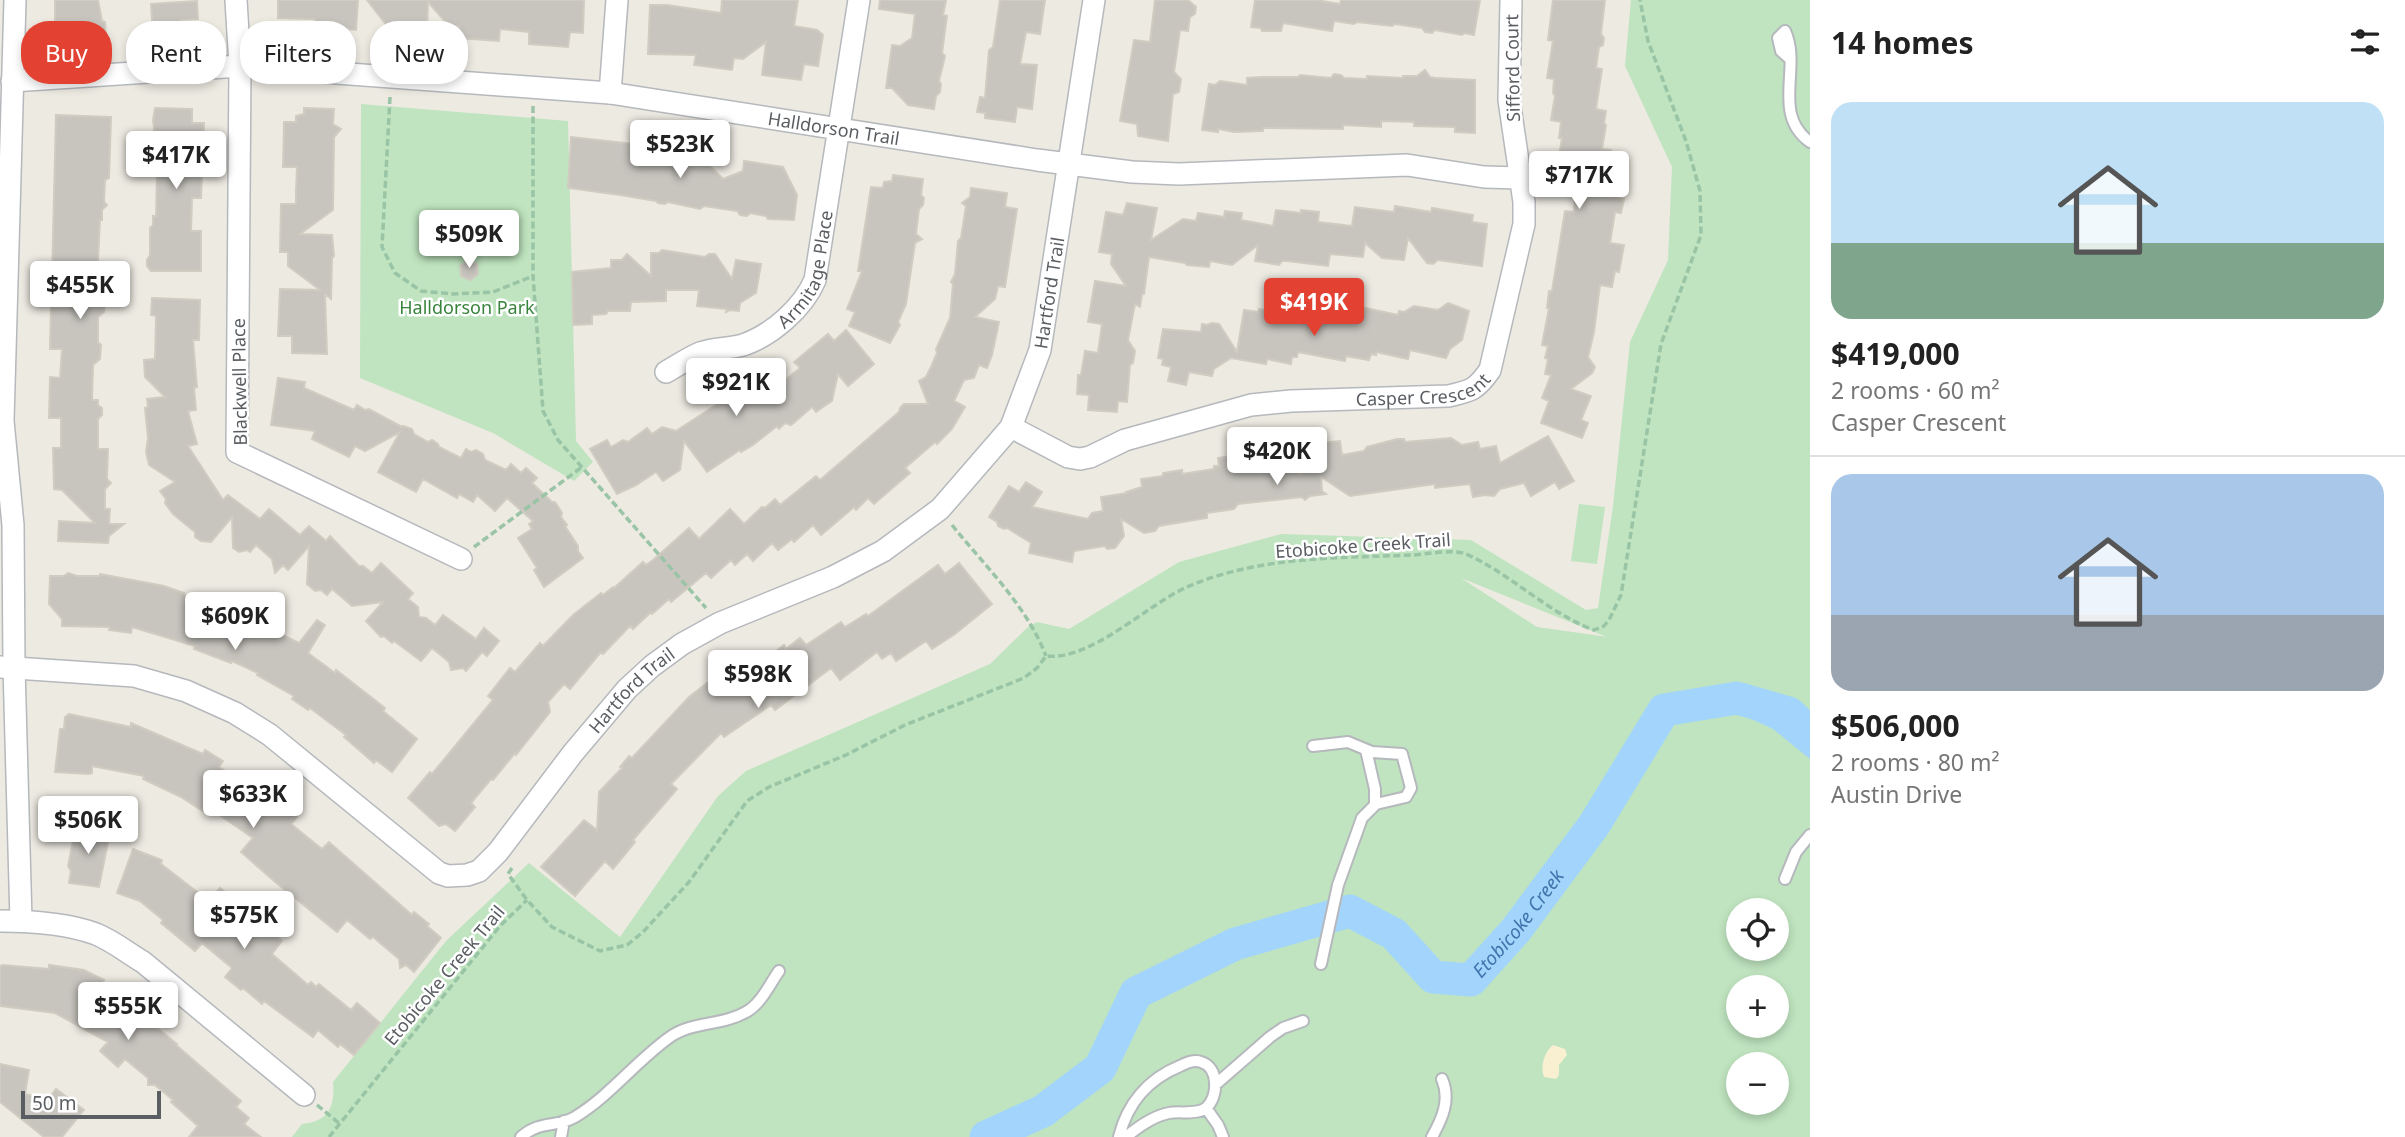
<!DOCTYPE html>
<meta charset="utf-8">
<style>
:root{--surface:#fff;--page:#f6f6f6;--text:#222;--muted:#767676;--line:#e0e0e0;--accent:#e34132}
body{margin:0;font-family:"Noto Sans",sans-serif;background:var(--page);color:var(--text);height:100vh;display:flex;flex-direction:column;font-size:26px;white-space:nowrap}
*{box-sizing:border-box;margin:0}
p{font-size:23px;color:var(--muted)}
.icon{flex:none;width:38px;height:38px;fill:none;stroke:currentColor;stroke-width:2;stroke-linecap:round;stroke-linejoin:round}
.map{position:relative;flex:1;overflow:hidden}
.details{display:flex;flex-direction:column;background:var(--surface);width:595px}
.details>*{flex:none}
.banner{position:absolute;left:21px;top:21px;width:665px;height:63px;display:flex;gap:14px}
.fabs{position:absolute;left:1726px;top:898px;display:grid;gap:14px}
.fabs a{display:grid;place-items:center;width:63px;height:63px;border-radius:50%;background:var(--surface);box-shadow:0 4px 10px #0003;font-size:35px}
.scale{position:absolute;left:21px;bottom:18px;width:140px;box-sizing:border-box;padding-left:7px;border:4px solid #5a5e62;border-top:0;font-size:19px;line-height:24px;white-space:nowrap;color:#5a5e62;-webkit-text-stroke:5px #fff;paint-order:stroke}
.price{position:absolute;translate:-50% -60px;padding:0 16px;border-radius:7px;background:#fff;color:#222;font-size:23px;line-height:46px;filter:drop-shadow(0 2px 4px #0008)}
.price::after{content:'';position:absolute;left:50%;top:42px;width:21px;height:16px;margin-left:-10px;background:inherit;clip-path:polygon(0 0,100% 0,50% 100%)}
.price.selected{background:var(--accent);color:#fff}
ul{padding:0;list-style:none}
li{display:grid;align-content:center;gap:14px;height:371px;padding:0 21px}
li+li{border-top:2px solid var(--line)}
li span{display:grid;place-items:center;height:217px;border-radius:21px;color:#555}
li>.icon{margin-inline-start:auto}
span .icon{width:126px;height:126px;fill:#fffc;stroke-width:1}
li b{font-size:30px}
h2{display:flex;justify-content:space-between;align-items:center;height:84px;padding:0 21px;font-size:30px}
.chip{padding:0 24px;border-radius:28px;background:var(--surface);box-shadow:0 4px 10px #0003;font-size:24px;line-height:63px}
.chip.selected{background:var(--accent);color:#fff}
main{display:flex;flex:1;min-height:0}
.map>svg:first-child{display:block}
.green{fill:#bfe4bf;fill-rule:evenodd}
.sand{fill:#f9f0d1}
.water{fill:#a3d5fc}
.lines{fill:none;stroke-linecap:round;stroke-linejoin:round}
.river{stroke:#a3d5fc;stroke-width:33}
.building{fill:#c8c5bf;stroke:#d1ccc1;stroke-width:2}
.service-casing{stroke:#b5b8bc;stroke-width:14}
.minor-casing{stroke:#b5b8bc;stroke-width:24}
.path{stroke:#99c4a5;stroke-width:3.5;stroke-dasharray:7 3.5;stroke-linecap:butt}
.service{stroke:#fff;stroke-width:10}
.minor{stroke:#fff;stroke-width:21}
.labels{text-anchor:middle;dominant-baseline:central;stroke-width:5;stroke-linejoin:round;paint-order:stroke}
.street-label{font-size:18px;fill:#5a5e62;stroke:#fff}
.park-label{font-size:18px;fill:#38843c;stroke:#fff}
.water-label{font-size:19px;font-style:italic;fill:#4175ad;stroke:#fff}
</style>
<main>
<div class="map">
<svg width="1810" height="1137" viewBox="0 0 1810 1137">
<rect width="100%" height="100%" fill="#edeae2"/>
<path class="green" d="M1631 0H1810V1137H292L302 1124C329 1121 335 1107 333 1082L446 941 529 863 620 937 718 796 746 771 990 664 1028 627 1037 622 1069 629 1179 562 1281 534 1471 540 1586 610 1598 608 1613 506 1630 342 1668 260 1672 167 1625 66ZM1461 578 1607 637H1608L1537 627ZM1738 910H1776V948H1738ZM1738 987H1776V1026H1738ZM1738 1064H1776V1102H1738Z
M361 104 568 121 576 441 593 462 574 481 493 433 360 378Z
M1579 504 1605 507 1597 564 1571 561Z"/>
<path class="sand" d="M1553 1045 1565 1049 1567 1055 1559 1065V1075L1556 1079 1544 1077C1540 1067 1544 1052 1553 1045Z"/>
<path class="water" d="M1706 698C1741 698 1779 697 1810 716V759L1773 729Z"/>
<g class="lines">
<path class="river" id="s1" d="M986 1137 1043 1111 1100 1068 1136 993 1235 944 1350 911 1394 934 1433 977 1471 980 1516 930 1594 825 1664 710 1737 698 1789 713 1810 733"/>
</g>
<path class="building" d="M55 0H98L102 21 105 22 106 40 75 42 72 29 55 31Z
M278 0H358L356 30 315 26V19L278 18Z
M367 0H584L583 33 570 32 568 47 529 44V32L500 29 499 41 458 38 459 26H449L428 2 427 35 386 33 387 26Z
M722 0H798L794 26 817 30 823 35 818 66 804 64 801 80 762 75 766 42 743 59 734 58 732 70 694 65 696 55 648 54 650 5H667L721 13Z
M880 0H946L943 15 947 16 942 53 945 56 939 81 941 84 940 92 936 96 934 109 908 105 892 88H886L892 45 900 46 912 38 915 14 879 9Z
M1000 0H1045L1040 34 1026 32 1020 64 1037 65 1032 109 1017 107 1015 122 985 118V113L977 112 980 97 985 98 989 50 993 47Z
M1155 0H1188L1196 7 1195 14 1190 17 1188 31 1180 30 1174 72 1181 79 1179 92 1173 94 1168 141 1138 136 1137 124 1120 121 1134 40 1150 42Z
M1255 0H1316L1340 4 1341 0H1480L1474 35 1464 33 1462 35 1435 30 1432 33 1425 32 1422 28 1395 24 1392 26 1357 22 1354 24 1334 21 1332 31 1283 23 1281 31H1262L1261 28 1251 27Z
M1553 0H1605L1601 34 1604 38 1603 45 1599 47 1596 68 1602 69 1596 109 1606 111 1604 123 1606 125 1602 149 1611 150 1610 157 1612 160 1605 196 1624 199 1621 213 1615 212 1610 243 1624 245 1619 272 1615 271 1612 287 1600 285 1594 332 1588 357 1595 367 1592 373 1571 389 1591 396 1581 420 1588 423 1582 438 1541 423 1549 401 1542 398 1551 375 1545 374 1548 359 1545 358 1548 346 1542 345 1549 308H1547L1549 291H1552L1565 211 1574 212 1575 191 1577 192 1579 182 1568 167 1558 163 1562 138H1559L1561 122 1551 120 1555 96 1553 93 1554 79 1547 78 1553 41 1548 40Z
M197 1 198 19 181 20 182 34 153 36 151 4Z
M1425 70 1430 77 1436 78 1475 80V133L1455 132V127L1414 126V122L1381 121V127L1343 125V129L1263 128V131L1234 132 1218 129V132L1202 130 1209 84 1215 85 1220 81 1247 85V78L1261 77H1298L1300 75 1331 78 1334 74 1341 75 1344 78 1367 79V76L1403 78V76H1417Z
M155 108 192 109V123H204L201 198H192L191 231H201V271H151L147 266V260L150 255V228L153 225V216H156L157 173 155 172V164L152 161 154 128 153 120Z
M304 108 334 109 333 124 341 129 334 137 333 210 300 234 332 235 334 256 332 258 331 299 325 294 327 354 292 353V336H278L280 289 320 290 288 266V252H280L281 204H296V191L297 167H283L284 122H296V116L304 114Z
M56 115 111 117 109 178 105 180 104 202 107 205 102 210V220H100L98 259V295L105 299 104 312 98 317V342L101 345 100 359 93 365 92 400H98V405L102 408V415L98 419V449H108L107 479 111 483 105 489V509H110L109 524H124L109 536 108 543 58 541 59 521 95 523 62 490 54 489 53 448H61V418H49L50 377 60 378 62 349H50L51 307H68V278H52Z
M571 137 633 144V153L668 161 670 150 711 157 710 166 723 179 743 171 744 161 783 167 797 195 794 220 768 219 766 216 750 213 747 216 740 215 737 211 704 206 700 209 668 202 665 204 658 203 656 201 620 195 568 188Z
M893 175 923 179 921 195 924 198 923 205 919 209 916 234 922 239 915 243 906 304 898 322 900 325 890 343 849 326 855 312 847 309 862 271H858L871 187 883 188 884 182 892 181Z
M971 188 1007 193 1005 207 1017 209 1005 287 998 286 995 299 975 317 999 322 992 355 987 368 979 365 974 378 964 380 954 401 965 407 952 429 937 444 935 442 905 468 910 473 874 504 868 498 856 510 854 507 821 535 813 525 794 542 792 539 778 550 772 543 753 561 747 554 735 565 731 560 711 578 706 573 671 602 669 599 652 614 651 612 633 629 630 626 603 654 601 652 570 689 564 684 548 702 550 712 516 755 515 753 493 780 491 779 471 803 475 807 455 831 446 824 439 826 408 798 430 772 432 774 493 700 488 696 510 668 515 672 540 643 543 646 573 615 601 593 603 595 613 587 614 588 643 562 646 565 653 560 689 528 699 539 730 509 744 524 762 507 765 508 775 499 780 505 816 476 820 480 899 412 900 408 904 404H928L919 381 926 377 931 367 937 353 936 349 950 318 953 284 951 282 955 274 958 241 961 238 966 206 962 203 970 197Z
M1127 203 1157 208 1151 240 1183 219 1196 221 1198 213 1224 217 1225 211 1242 213 1241 220 1273 226 1276 210 1301 213V210L1319 212 1318 222 1352 226 1355 207 1394 212 1395 206 1431 212 1432 208 1473 215 1472 222 1487 224 1482 266 1438 260 1433 264 1427 263 1408 238 1404 260 1382 258 1365 243 1363 257 1330 254 1328 266 1287 261H1282L1279 265 1255 261 1258 245 1232 265 1210 261 1209 267 1187 265 1185 263 1149 257 1144 294H1142L1140 307 1135 304 1128 340 1135 351 1133 363 1130 365 1127 402 1118 401 1117 412 1088 410 1089 395 1077 394 1078 375H1081L1085 351 1098 353 1102 324 1088 322 1095 281 1126 286 1111 264 1112 254 1099 252 1106 212 1123 215Z
M662 250 705 257 709 254H715L732 279 736 260 761 264 756 293 740 303 739 311 730 310 726 312 727 309 697 306 699 290H666V301L631 302 630 311H608L606 314 592 315V324L573 325 572 272 611 268V260H622L627 254 651 276V253H659Z
M468 260 477 264 478 274 470 280 461 276 460 266Z
M152 298 200 300 199 340H193L197 387 194 388 196 410 188 411 197 444 188 446 223 500 228 495 260 519 269 509 300 535 309 526 326 541 330 536 359 566H363L372 573 381 563 413 593 408 599 418 607 419 617 426 618 435 625 443 615 476 639 484 628 499 641 487 656 482 652 466 671 463 668 451 670 449 662 432 648 421 661 394 641 392 643 384 636 381 637 366 621 383 602 352 606 332 589 327 595 321 590 315 591 307 584 309 546 288 570 283 565 275 573 272 559 256 545 250 552 247 550 239 552 233 548 232 517 211 542 201 541 195 537V532L173 514 165 503 166 499 160 491 175 482 149 465 146 452 148 438 145 408 148 407 147 399 165 397 145 377 144 360 155 359 156 316 151 315Z
M1448 303 1469 311 1462 340 1450 349 1446 358 1410 350 1408 359 1376 352V355L1371 354 1369 360 1346 356 1345 361 1298 352 1297 357H1292L1291 364 1267 359 1266 364 1231 358 1214 369 1212 376 1189 372 1186 385 1168 381 1171 367 1162 365 1163 359 1158 358 1163 329 1201 332 1202 324 1207 325 1212 323 1219 324 1237 352 1244 310 1258 312 1259 309 1285 313V311L1319 316 1320 314 1331 316 1332 308 1363 313 1365 308 1398 315 1399 311 1404 312 1414 306 1438 310Z
M846 330 874 364 848 386 838 374 832 401 826 405 816 412 812 407 791 425 785 423 779 429 777 426 753 445 741 452 740 450 707 472 684 441 680 470 663 481 656 472 636 485 617 494 590 449 607 440 611 447 623 440 628 442 647 428 652 434 662 427 676 431 725 399 730 406 742 398H745L765 382 772 391 800 368 794 362 828 334 834 341Z
M278 378 305 382 304 388 354 410 357 405 365 410 369 409 402 427 403 426 412 429 414 434 428 442 432 440 438 444 439 447 461 458 466 449 471 452 476 450 483 454 485 460 506 470 511 464 521 473 526 468 537 478 532 483 552 502H555L562 513 561 517 567 525 565 526 578 546V551L583 558 544 587 534 570 537 568 518 538 532 529 529 524 533 521 507 498 495 511 477 495 473 502 459 494 457 498 423 479 416 492 378 472 400 432 365 451 355 446 349 457 312 439 315 431 271 425Z
M1548 436 1574 481 1559 489 1555 482 1531 496 1524 483 1500 489 1494 496 1485 495 1473 497 1470 484 1435 488V484L1350 496 1321 477 1322 491 1326 494 1310 496 1305 500 1302 497 1238 504 1234 509 1207 513V518L1159 526 1155 531 1144 533 1121 519 1124 536 1115 548 1107 549 1105 546 1074 551 1072 562 1029 553 1031 543 1007 528 1004 529 998 526 997 522 989 517 1009 486 1019 492 1026 482 1042 492 1032 507 1088 519 1092 513 1103 511 1101 497 1127 493 1126 492 1142 487 1141 479 1163 476V473L1182 470V474L1214 469V466H1219L1218 458 1242 454 1241 451 1260 449 1261 457 1274 454 1301 475 1297 445 1340 441 1342 455 1364 451 1367 447 1397 439H1404L1405 442 1451 438 1462 445 1478 442 1480 449 1496 446 1500 463Z
M959 563 992 604 955 634 932 649 926 641 896 661 891 653 882 659 877 652 840 680 831 668 775 710 771 705 724 737 721 733 671 784 677 789 633 840 635 842 613 869 605 861 575 896 541 867 584 820 597 830 599 792 622 768 620 767 629 756 632 758 689 697 707 683 711 689 739 668 741 670 760 657 763 661 784 645 786 649 800 638 806 645 841 622 845 627 866 614 868 616 938 565 945 574Z
M68 573 77 576H100V574L164 586 184 593V595L210 604V606L244 616 299 643 317 620 325 625 308 653 335 673 336 670 385 708 383 711 417 739 392 772 376 760 374 763 344 737 346 735 310 708 308 710 292 699 294 696 257 675 258 673 232 661 231 663 194 649 195 646 132 627 131 633 109 630 110 627 62 626V619L49 604 50 576H64Z
M69 714 131 727V723L203 754 205 750 223 761 219 767 242 782 248 773 259 781 257 785 298 816 291 824 322 849 329 842 412 915 414 912 429 924 427 926 441 938 414 972 406 965 400 968 399 959 373 937 370 939 347 920 337 932 274 881 241 852 253 838 212 810 209 815 181 797 143 779 144 776 92 766V773L89 774 55 772 60 729H64L65 717Z
M76 826 110 832 99 887 69 883 71 871 68 866Z
M133 849 162 860 161 864 209 901 220 888 260 921 265 915 277 925 271 932 282 941 272 954 308 985 311 982 316 987 319 984 351 1010 357 1003 380 1023 354 1055 340 1044 338 1047 318 1030 313 1037 264 1001 262 1004 243 988 241 990 225 977 232 968 202 943 195 951 161 923 163 920 140 901 117 893Z
M3 965 49 969V965L84 970 104 980 101 987 143 1009 139 1013 177 1044 176 1045 241 1101 236 1107 249 1118 244 1124 261 1137H189L198 1126 171 1102 173 1100 155 1085H148V1078L125 1059 118 1067 100 1051 108 1042 55 1013 0 1006V966Z
M0 1064 29 1070 25 1094 48 1099 56 1089 84 1110 62 1137H44L0 1102Z"/>
<g class="lines">
<defs>
<path id="service" d="M1790 59 1781 51 1778 38 1785 31C1802 67 1771 114 1810 142
M1313 746 1348 742 1372 752 1402 754 1411 788 1406 797 1376 804 1362 818 1338 885 1321 964
M1366 750 1375 789V805
M1785 879 1796 852 1810 835
M1215 1085 1270 1037 1283 1028 1303 1021
M1206 1108 1218 1125 1223 1137
M521 1137C540 1120 556 1128 575 1117 611 1095 636 1061 670 1037 692 1021 722 1026 746 1012 761 1004 769 985 779 971
M561 1137 564 1121
M1119 1137C1127 1104 1148 1079 1180 1066 1186 1063 1194 1059 1201 1062 1219 1067 1219 1097 1206 1108 1197 1115 1179 1111 1169 1113 1153 1116 1138 1127 1126 1137
M1432 1137C1442 1119 1451 1100 1442 1079"/>
<g id="minor">
<path d="M15 0 3 421 13 525 14 667 21 921"/>
<path d="M236 0 240 66 237 452 461 559"/>
<path id="s2" d="M12 81 240 66 610 93 1037 160 1132 172 1179 174 1407 165 1484 177 1520 178"/>
<path d="M610 93 617 0"/>
<path id="s3" d="M666 372C677 366 688 358 700 353 714 348 729 349 743 345 772 335 803 308 815 280L859 0"/>
<path id="s4" d="M1011 427 1068 457 1080 459 1090 457 1125 440 1251 405 1291 401 1448 396C1471 391 1476 390 1490 370L1524 224V202L1509 100 1511 0"/>
<path id="s5" d="M0 667 134 676 186 691 235 713 270 735 439 873 448 876 467 875 479 871 498 852 573 753 627 689 652 666 682 644 720 623 833 577 883 551 940 509 1011 427 1040 350 1094 0"/>
<path d="M0 921C32 921 66 923 96 934 113 941 128 953 143 962L304 1095"/>
</g>
</defs>
<use href="#service" class="service-casing"/>
<use href="#minor" class="minor-casing"/>
<path class="path" d="M390 97 382 247 395 273 421 291 453 294 493 292 533 276
M533 106V276L543 411 558 440 706 608
M952 525C985 566 1027 606 1046 656
M474 547 582 467
M512 868 508 874 527 900 552 927 600 951 627 945 643 932 689 882 747 801 769 787 846 755 905 725 1024 678 1037 668 1046 656C1091 661 1145 606 1187 587 1258 556 1338 558 1413 555 1426 554 1455 549 1466 554 1511 574 1548 613 1594 630L1604 626 1609 620 1621 595 1661 344 1701 235 1700 191 1686 141 1648 41 1640 0
M317 1105 340 1124
M329 1137 500 926 527 900"/>
<use href="#service" class="service"/>
<use href="#minor" class="minor"/>
</g>
<g class="labels">
<g class="street-label">
<text transform="translate(1512 68) rotate(-91)">Sifford Court</text>
<text stroke="none"><textPath href="#s2" startOffset="826">Halldorson Trail</textPath></text>
<text stroke="none"><textPath href="#s3" startOffset="189">Armitage Place</textPath></text>
<text stroke="none"><textPath href="#s5" startOffset="1390">Hartford Trail</textPath></text>
<text transform="translate(239 382) rotate(-91)">Blackwell Place</text>
<text stroke="none"><textPath href="#s4" startOffset="430">Casper Crescent</textPath></text>
<text transform="translate(1363 545) rotate(-4)">Etobicoke Creek Trail</text>
<text stroke="none"><textPath href="#s5" startOffset="780">Hartford Trail</textPath></text>
<text transform="translate(444 975) rotate(-50)">Etobicoke Creek Trail</text>
</g>
<g class="park-label">
<text x="467" y="307">Halldorson Park</text>
</g>
<g class="water-label">
<text stroke="none"><textPath href="#s1" startOffset="667">Etobicoke Creek</textPath></text>
</g>
</g>
</svg>
<div class="fabs">
<a><svg class="icon" aria-label="locate" viewBox="0 0 24 24"><circle cx="12" cy="12" r="6"/><path d="M12 2v4M12 18v4M2 12h4M18 12h4"/></svg></a>
<a>+</a>
<a>−</a>
</div>
<div class="scale">50 m</div>
<b class="price" style="left:680px;top:180px">$523K</b>
<b class="price" style="left:176px;top:191px">$417K</b>
<b class="price" style="left:1579px;top:211px">$717K</b>
<b class="price" style="left:469px;top:270px">$509K</b>
<b class="price" style="left:80px;top:321px">$455K</b>
<b class="price selected" style="left:1314px;top:338px">$419K</b>
<b class="price" style="left:736px;top:418px">$921K</b>
<b class="price" style="left:1277px;top:487px">$420K</b>
<b class="price" style="left:235px;top:652px">$609K</b>
<b class="price" style="left:758px;top:710px">$598K</b>
<b class="price" style="left:253px;top:830px">$633K</b>
<b class="price" style="left:88px;top:856px">$506K</b>
<b class="price" style="left:244px;top:951px">$575K</b>
<b class="price" style="left:128px;top:1042px">$555K</b>
<div class="banner">
<a class="chip selected">Buy</a>
<a class="chip">Rent</a>
<a class="chip">Filters</a>
<a class="chip">New</a>
</div>
</div>
<section class="details">
<h2>14 homes<svg class="icon" aria-label="filters" viewBox="0 0 24 24"><path d="M4 7h16M4 17h16"/><circle cx="9" cy="7" r="2"/><circle cx="15" cy="17" r="2"/></svg></h2>
<ul>
<li><span style="background:linear-gradient(#bfe0f5 65%,#7fa58c 0)"><svg class="icon" aria-label="home" viewBox="0 0 24 24"><path d="M3 11l9-7 9 7M6 9v11h12V9"/></svg></span><div><b>$419,000</b><p>2 rooms · 60 m²</p><p>Casper Crescent</p></div></li>
<li><span style="background:linear-gradient(#a9c7e8 65%,#9aa5b1 0)"><svg class="icon" aria-label="home" viewBox="0 0 24 24"><path d="M3 11l9-7 9 7M6 9v11h12V9"/></svg></span><div><b>$506,000</b><p>2 rooms · 80 m²</p><p>Austin Drive</p></div></li>
</ul>
</section>
</main>
